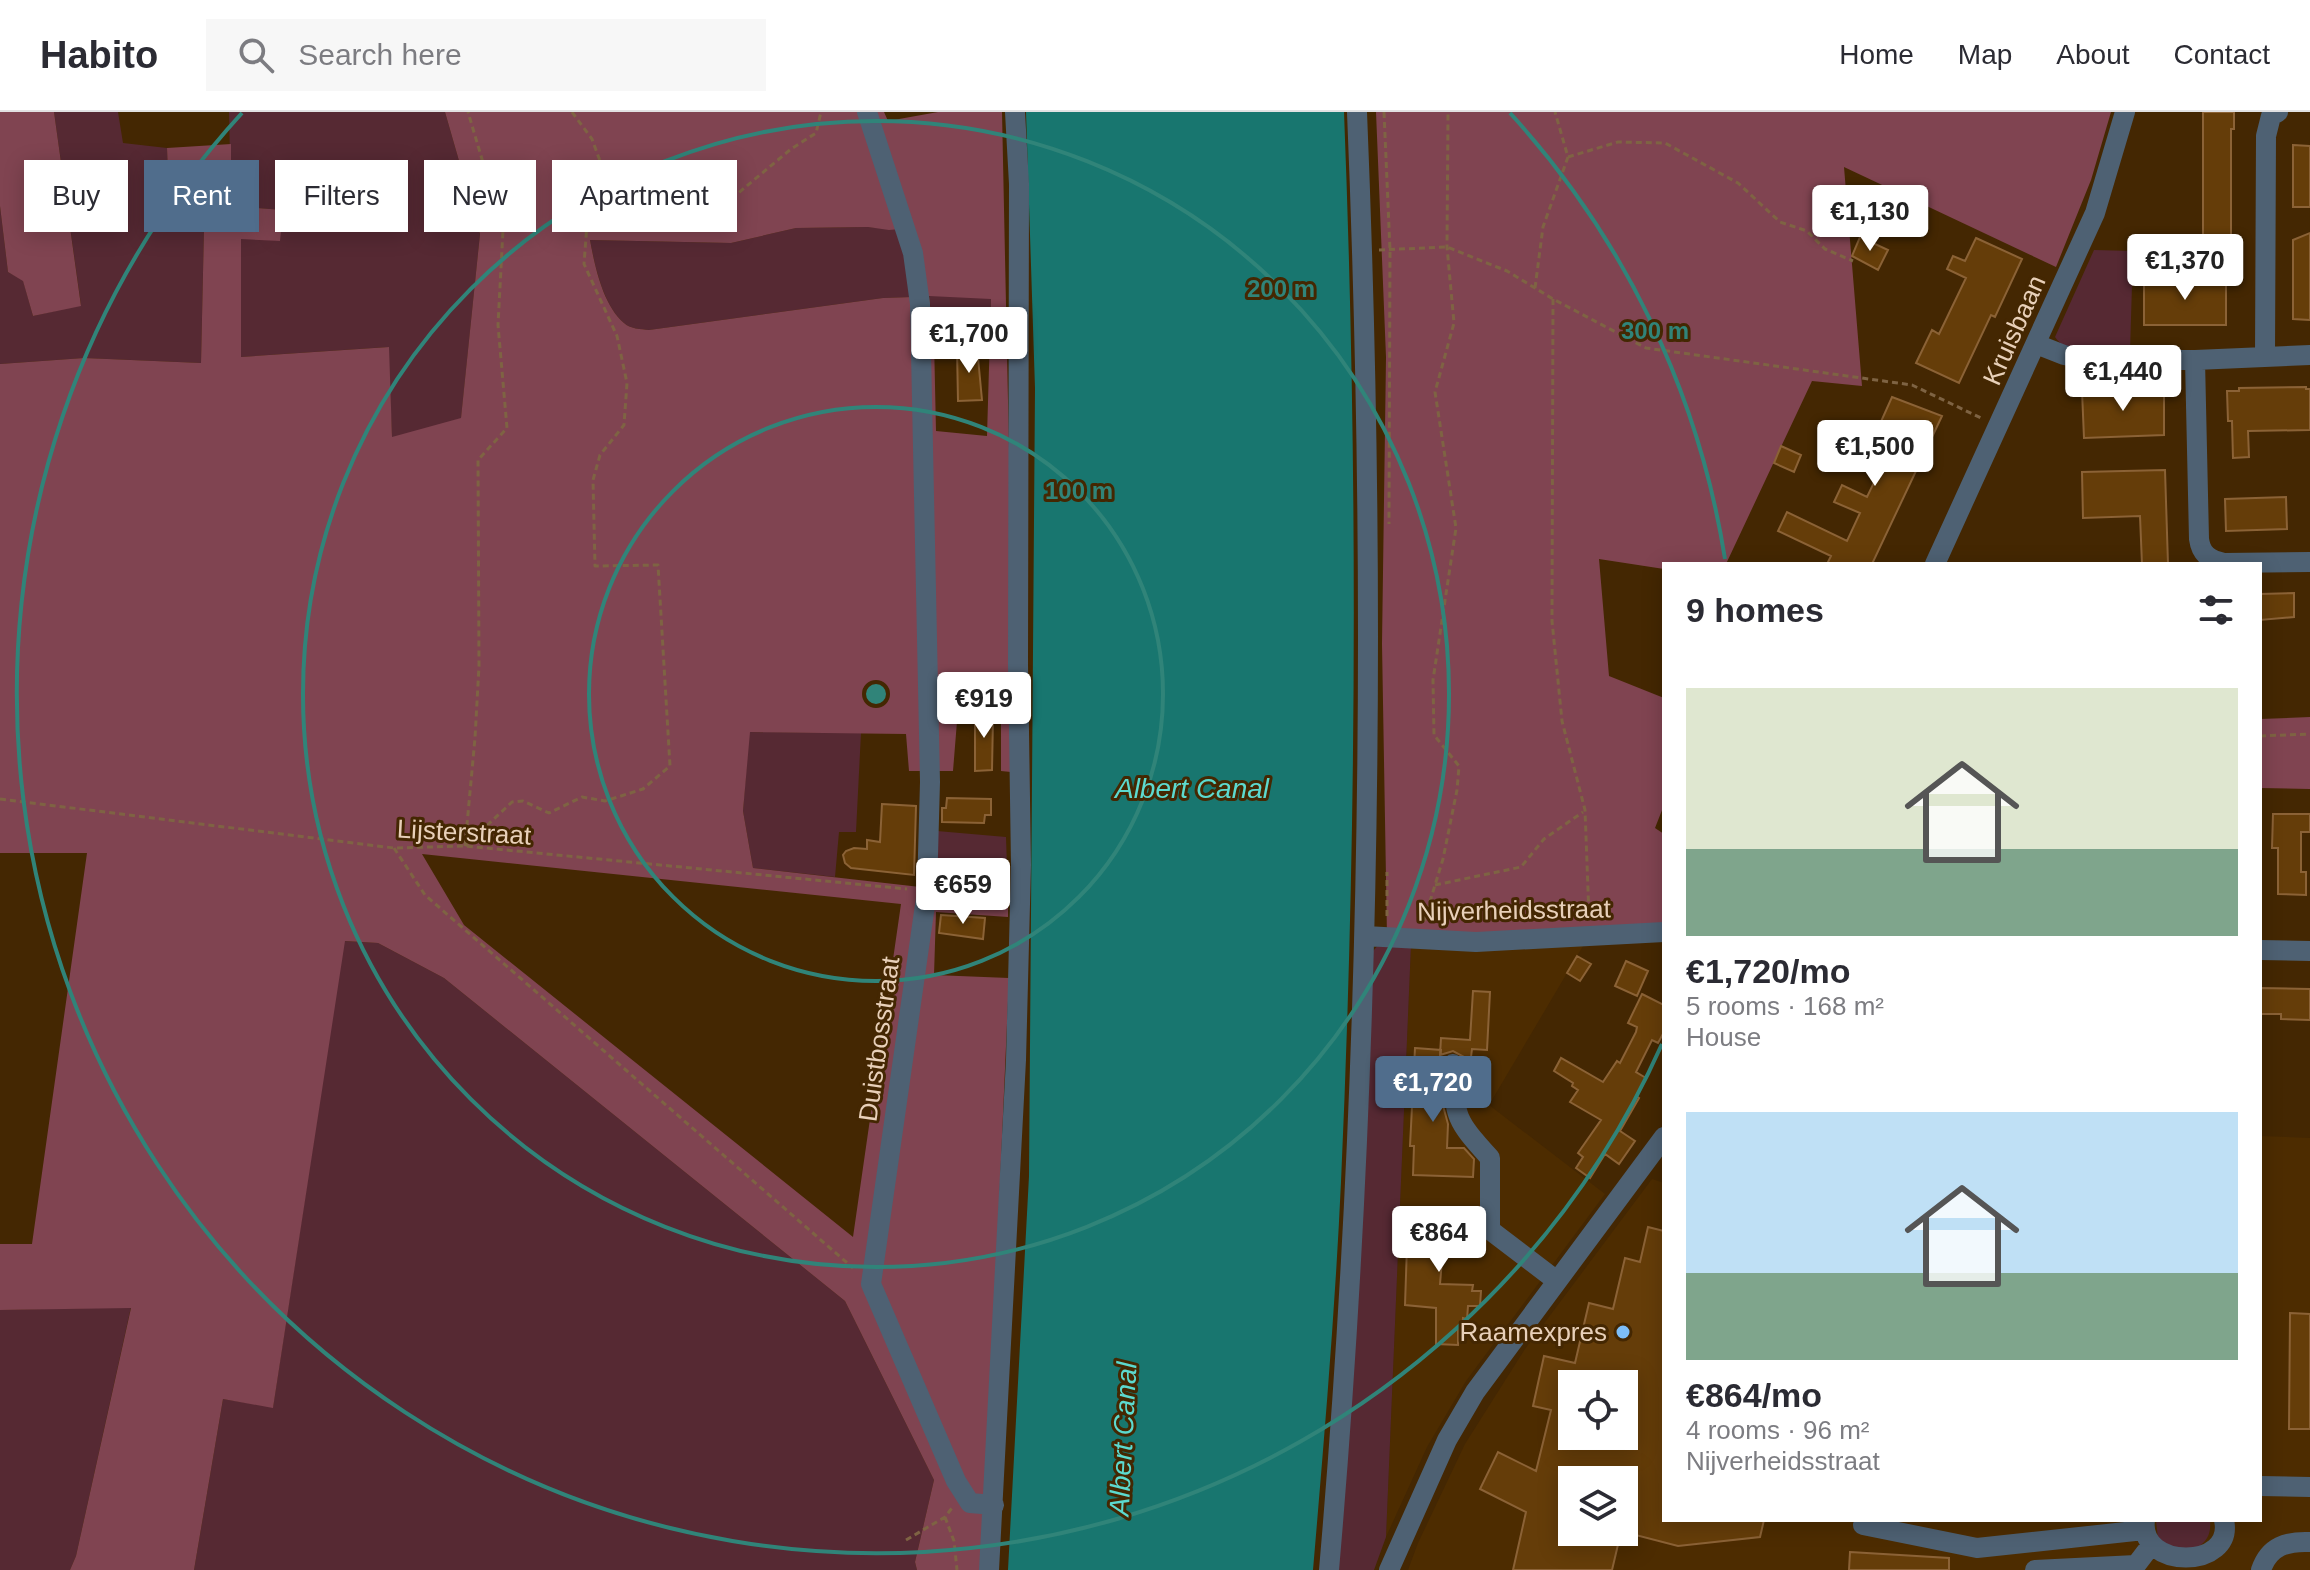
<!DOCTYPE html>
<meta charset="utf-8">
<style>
:root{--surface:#fff;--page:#f7f7f7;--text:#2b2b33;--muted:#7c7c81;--line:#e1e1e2;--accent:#506d8c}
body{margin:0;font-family:Helvetica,sans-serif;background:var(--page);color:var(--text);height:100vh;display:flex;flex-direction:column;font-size:30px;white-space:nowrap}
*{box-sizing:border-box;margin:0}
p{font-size:26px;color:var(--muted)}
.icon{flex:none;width:44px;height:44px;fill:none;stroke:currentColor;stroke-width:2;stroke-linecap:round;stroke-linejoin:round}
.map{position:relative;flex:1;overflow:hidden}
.side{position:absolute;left:1662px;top:450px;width:600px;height:960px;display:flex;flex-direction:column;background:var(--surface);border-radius:0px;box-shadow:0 4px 20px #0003}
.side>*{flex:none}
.guide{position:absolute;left:24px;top:48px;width:760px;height:72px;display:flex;gap:16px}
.buttons{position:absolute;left:1558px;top:1258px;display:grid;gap:16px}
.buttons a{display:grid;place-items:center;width:80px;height:80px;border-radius:0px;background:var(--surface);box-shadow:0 4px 20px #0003;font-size:40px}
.price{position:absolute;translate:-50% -68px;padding:0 18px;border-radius:8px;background:#fff;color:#222;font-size:26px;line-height:52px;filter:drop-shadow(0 2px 4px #0008)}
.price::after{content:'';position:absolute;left:50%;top:48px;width:24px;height:18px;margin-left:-12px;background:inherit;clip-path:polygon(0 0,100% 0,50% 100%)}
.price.active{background:var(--accent);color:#fff}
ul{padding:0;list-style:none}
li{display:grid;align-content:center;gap:16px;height:424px;padding:0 24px}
li span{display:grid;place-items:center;height:248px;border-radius:0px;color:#555}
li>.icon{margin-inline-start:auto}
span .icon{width:144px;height:144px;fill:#fffc;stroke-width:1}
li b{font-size:34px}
h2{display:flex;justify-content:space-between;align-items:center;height:96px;padding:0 24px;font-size:34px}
.pill{padding:0 28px;border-radius:0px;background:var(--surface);box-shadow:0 4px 20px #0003;font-size:28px;line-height:72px}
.pill.active{background:var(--accent);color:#fff}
header{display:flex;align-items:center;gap:48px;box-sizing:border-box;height:112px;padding:0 40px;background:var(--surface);border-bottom:2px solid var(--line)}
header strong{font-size:38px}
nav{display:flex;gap:44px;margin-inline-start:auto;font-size:28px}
.search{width:560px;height:72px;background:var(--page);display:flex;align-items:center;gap:20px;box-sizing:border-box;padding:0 28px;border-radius:0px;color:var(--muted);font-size:30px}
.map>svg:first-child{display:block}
.built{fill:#4d2c00;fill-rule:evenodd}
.green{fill:#562933}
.forest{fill:#804451;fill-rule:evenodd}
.water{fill:#18766f}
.building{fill:#653d09;stroke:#8b6236;stroke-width:2;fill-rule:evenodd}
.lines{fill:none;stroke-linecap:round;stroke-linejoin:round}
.path{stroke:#7e6343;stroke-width:3;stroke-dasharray:6 4;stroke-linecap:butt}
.minor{stroke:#4e6173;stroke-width:20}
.ring{fill:none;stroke:#308479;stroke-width:4}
.poi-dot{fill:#7dbef9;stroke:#442702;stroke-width:3}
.labels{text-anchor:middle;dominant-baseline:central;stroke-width:6;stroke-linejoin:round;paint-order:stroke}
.street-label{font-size:26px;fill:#e8d0b9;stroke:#442702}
.poi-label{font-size:26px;fill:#e8d0b9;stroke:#442702;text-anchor:end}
.water-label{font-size:28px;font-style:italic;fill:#5cdacf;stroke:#442702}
.centre{fill:#308479;stroke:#442702;stroke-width:4}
.ring-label{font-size:24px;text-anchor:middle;font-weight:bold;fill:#308479;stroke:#442702;stroke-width:6;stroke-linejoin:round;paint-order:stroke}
</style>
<header>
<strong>Habito</strong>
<div class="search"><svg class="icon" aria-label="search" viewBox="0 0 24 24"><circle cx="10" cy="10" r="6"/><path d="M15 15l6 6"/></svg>Search here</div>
<nav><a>Home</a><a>Map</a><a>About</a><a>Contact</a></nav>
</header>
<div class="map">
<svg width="2310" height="1458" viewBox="0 0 2310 1458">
<rect width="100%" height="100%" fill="#442702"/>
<path class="built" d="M1586 829 1489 993 1605 1082 1466 1269 1427 1335 1386 1425 1411 833Z
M2260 1024 2310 1026V1458H1408L1418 1431 1465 1332 1525 1237 1652 1067 1664 1071V1408H2260ZM1572 1272H1624V1324H1572ZM1572 1368H1624V1420H1572Z"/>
<path class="green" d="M54 0H118L123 31 167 36 170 117 204 115 201 251 84 246 0 252V94L8 160 23 168 33 204 81 193Z
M229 0H445L480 122 461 307 392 326 388 235 241 245 240 126 282 98 231 94Z
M868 115 897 117 907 144 912 185 883 186 649 218C641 217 630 217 624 211 603 193 595 154 590 128L731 131 796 116Z
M2094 138 2133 139 2130 241C2105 241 2071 248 2055 225Z
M929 183 991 186 990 228H934Z
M749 620 861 621 856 720H839L835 765 753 756 743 699Z
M937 719 1006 725 1008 785 936 776Z
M344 829 378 831 444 866 845 1189 934 1368 915 1450 917 1458H194L223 1287 273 1295Z
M1381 830 1411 833 1386 1425 1374 1458H1335L1373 839Z
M131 1195 76 1444 70 1458H0V1198Z
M2156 1408H2210C2212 1428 2202 1433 2186 1443L2158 1427Z"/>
<path class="forest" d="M0 0H54L81 194 33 204 23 169 8 160 0 94Z
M445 0H884L888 9 938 0H1002L1010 385 1011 660 1001 659V596L958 597 953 659H909L906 622 750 620 743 699 753 756 1008 785V805L936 800 934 863 1009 866 983 1458H917L915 1450 934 1368 845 1189 444 866 378 831 345 829 273 1296 223 1287 194 1458H70L76 1444 131 1196 0 1198V1132H32L87 741H0V252L84 246 201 251 204 116 170 118 167 36 231 32V94L283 98 280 129 241 127V245L389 235 392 325 461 306 480 122ZM868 115 889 118 911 116 912 185 883 186 649 218C641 217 630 217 624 211 603 193 595 155 590 128L731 131 796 116ZM929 184 991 187 987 324 936 319 934 228ZM422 742 901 792 853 1125 464 813Z
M1376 0H2111L2091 68 2056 155 1844 55 1862 274 1812 269 1726 452H1664V457L1599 447 1609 564 1664 586V693L1655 716 1664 722V813L1387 825 1382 532 1386 245Z
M2310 605V677L2260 676V607Z"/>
<path class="water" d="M1026 0H1344C1358 356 1357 714 1341 1070 1335 1200 1324 1329 1313 1458H1008L1029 1064 1035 276Z"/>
<path class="building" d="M2203 0H2234V17H2231V130H2203Z
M2293 33 2310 34V95H2293Z
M2310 121V208L2293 207V128Z
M1860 125 1888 138 1878 158 1852 144Z
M1976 126 2022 147 1995 205 1991 203 1959 271 1916 251 1932 218 1939 222 1966 166 1947 157 1953 144 1965 149Z
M2144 167 2226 168V213H2144Z
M977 235 982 288 958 289 957 236Z
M2306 275V277H2310V318L2248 319 2249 345 2233 346 2232 309H2228L2227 279H2239V276Z
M2164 277V323L2084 326 2082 279Z
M1892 285 1942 304 1872 452H1827L1831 444 1778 419 1787 400 1847 429 1860 401 1834 390 1842 373 1867 385 1883 352 1871 347 1885 317 1879 314Z
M1781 334 1801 343 1794 360 1774 351Z
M2165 358 2168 452H2142L2140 404 2083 406 2082 360Z
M2286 385 2287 417 2226 419 2225 387Z
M2294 481V505L2260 508V482Z
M975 597 990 598 991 605H993L992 658 975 659Z
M947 686 991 687V703H985L984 711 942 710V696H946Z
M882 692 916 694 914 763 851 756 845 751 843 743 846 739 854 736 867 737V728L880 730Z
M2273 702H2310V720H2301V760H2306V783L2278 782V736H2272Z
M941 803 985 806 983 827 939 821Z
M1577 844 1591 852 1580 869 1567 861Z
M1626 849 1648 859 1637 884 1615 874Z
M2260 876 2310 877V908L2281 907V902H2260Z
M1473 879 1490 880 1487 938 1472 937 1471 945H1464L1453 939 1440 943 1441 926 1470 928Z
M1642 882 1664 893V920L1658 931 1652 928 1636 960 1646 966 1636 984 1639 986 1620 1019 1635 1029 1619 1052 1605 1042 1590 1066 1576 1056 1583 1045 1578 1041 1601 1008 1570 990 1578 978 1572 974 1573 971 1554 959 1561 946 1603 970 1617 949 1620 951 1636 920 1637 915 1628 911Z
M1415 936 1441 938 1438 989 1442 990 1448 1012 1447 1036H1464L1474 1047 1473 1065 1413 1063 1414 1034H1410Z
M1412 1105 1472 1108 1470 1138 1443 1136 1440 1172 1473 1173 1472 1179H1481L1480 1194H1468L1467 1207 1463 1206 1462 1218H1458V1233L1436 1232V1196L1405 1193 1407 1134H1410Z
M1648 1115 1664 1119V1408H1764L1760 1425 1678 1434 1624 1420V1368H1572V1420H1621L1612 1458H1513L1526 1400 1480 1377 1498 1340 1536 1359 1551 1298 1533 1294 1544 1244 1575 1251 1589 1191 1613 1197 1625 1146 1640 1150ZM1572 1272H1624V1324H1572Z
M2290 1201 2310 1202V1317H2289Z
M1850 1440 1949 1446V1458H1849Z"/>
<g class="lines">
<path class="path" d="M572 0 592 27 611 79C644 95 649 102 685 87L718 98 791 37 816 21 821 0
M1384 0 1390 138 1389 412
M1568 45 1618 30 1665 31 1738 71 1780 110 1807 119 1825 137 1853 149
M1379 138 1447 135 1507 159 1553 187 1646 236 1912 273 1981 306
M1535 176 1543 115 1568 45 1555 0
M1553 187 1552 509 1562 609 1585 698 1589 804
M2260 624 2310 622
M0 687 394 736 465 734 907 777
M465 734 512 690 523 689 549 701 582 685 605 689 643 677 670 654 658 453 595 454 593 368 600 343 624 313 627 271 617 224 584 152 587 112 602 83 611 79
M465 734 475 626 479 554 478 348 507 316 498 213 503 118 468 0
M394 736 425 783 853 1156
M1435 773 1521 755 1544 727 1583 700
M1387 804V760
M1424 809 1443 747 1457 678 1459 654 1434 623 1433 568 1456 416 1435 280 1454 211 1447 135 1448 0
M945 1405 954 1429 957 1458
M906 1428 945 1405 952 1396"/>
<path class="minor" d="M867 0 913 141 920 192 930 670 927 779 871 1172 956 1369 970 1391 994 1393
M2036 232 2064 243 2090 248H2195L2310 243
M2265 244 2266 24 2271 4 2278 0
M2195 248 2199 427C2201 442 2209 448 2224 451L2310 450
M1935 452 2095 101 2125 0
M1365 824 1476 830 1664 820
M2260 838 2310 839
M1453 952C1455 1006 1454 1006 1490 1046V1118L1557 1169
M2260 1374 2310 1375
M2145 1408C2138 1458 2235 1458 2224 1408
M1863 1413 1977 1436 2144 1418
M989 1458 1016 948 1021 753 1018 552 1019 72 1015 0
M1329 1458C1371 974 1377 486 1357 0
M1389 1458 1447 1328 1475 1280 1664 1025
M2035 1458 2136 1453 2149 1436
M2261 1458C2269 1434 2287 1429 2310 1430"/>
</g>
<g class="ring">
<circle cx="876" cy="582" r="287"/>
<circle cx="876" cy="582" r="573"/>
<path d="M1662 932A860 860 0 1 1 242 1M1510 1A860 860 0 0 1 1725 447"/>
</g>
<circle class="poi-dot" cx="1623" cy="1220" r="8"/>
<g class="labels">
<g class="street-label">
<text transform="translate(2014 218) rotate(-66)">Kruisbaan</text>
<text transform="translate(464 720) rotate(3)">Lijsterstraat</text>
<text transform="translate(1514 798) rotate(-1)">Nijverheidsstraat</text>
<text transform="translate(879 927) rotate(-82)">Duistbosstraat</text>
</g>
<g class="poi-label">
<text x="1607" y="1220">Raamexpres</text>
</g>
<g class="water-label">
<text x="1192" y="676">Albert Canal</text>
<text transform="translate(1123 1327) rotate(-87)">Albert Canal</text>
</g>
</g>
<circle cx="876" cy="582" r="12" class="centre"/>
<g class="ring-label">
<text x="1281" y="185">200 m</text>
<text x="1655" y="227">300 m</text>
<text x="1079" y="387">100 m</text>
</g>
</svg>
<div class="buttons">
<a><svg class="icon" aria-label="locate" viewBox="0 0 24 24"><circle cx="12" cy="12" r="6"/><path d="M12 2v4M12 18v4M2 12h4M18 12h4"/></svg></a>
<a><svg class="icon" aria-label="layers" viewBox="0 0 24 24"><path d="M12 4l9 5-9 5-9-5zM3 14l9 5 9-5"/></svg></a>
</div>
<b class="price" style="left:1870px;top:141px">€1,130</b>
<b class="price" style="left:2185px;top:190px">€1,370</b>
<b class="price" style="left:969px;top:263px">€1,700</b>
<b class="price" style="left:2123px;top:301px">€1,440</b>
<b class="price" style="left:1875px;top:376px">€1,500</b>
<b class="price" style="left:984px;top:628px">€919</b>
<b class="price" style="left:963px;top:814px">€659</b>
<b class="price active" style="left:1433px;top:1012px">€1,720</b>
<b class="price" style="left:1439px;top:1162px">€864</b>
<div class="guide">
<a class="pill">Buy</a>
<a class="pill active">Rent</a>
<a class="pill">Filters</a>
<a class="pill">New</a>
<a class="pill">Apartment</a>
</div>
<section class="side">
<h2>9 homes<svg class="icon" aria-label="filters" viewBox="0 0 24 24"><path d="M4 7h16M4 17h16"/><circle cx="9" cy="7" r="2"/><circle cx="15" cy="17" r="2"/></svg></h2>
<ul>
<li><span style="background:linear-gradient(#dfe7d0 65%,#7fa58c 0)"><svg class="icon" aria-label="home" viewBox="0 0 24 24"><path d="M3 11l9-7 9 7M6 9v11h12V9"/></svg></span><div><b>€1,720/mo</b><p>5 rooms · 168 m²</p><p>House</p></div></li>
<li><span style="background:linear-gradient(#bfe0f5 65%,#7fa58c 0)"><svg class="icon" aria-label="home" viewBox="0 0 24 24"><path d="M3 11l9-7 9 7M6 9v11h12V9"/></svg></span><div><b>€864/mo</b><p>4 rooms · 96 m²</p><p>Nijverheidsstraat</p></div></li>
</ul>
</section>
</div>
